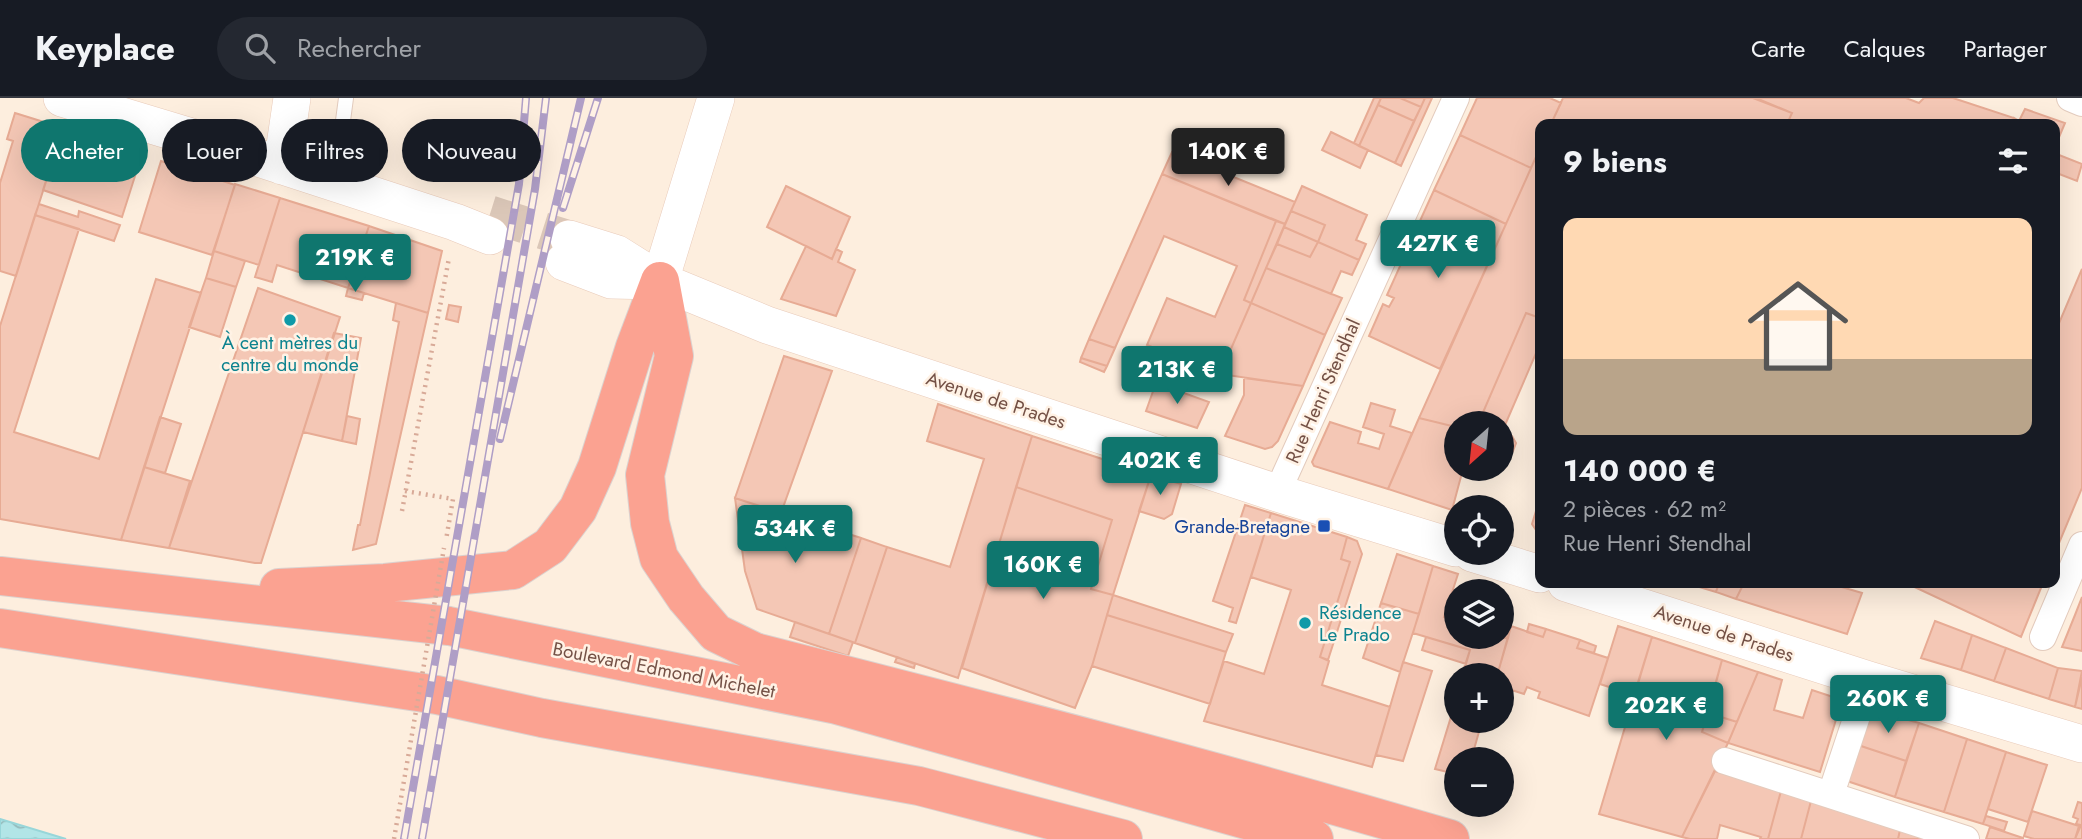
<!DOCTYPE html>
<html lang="fr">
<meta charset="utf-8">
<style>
:root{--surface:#171b24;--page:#242831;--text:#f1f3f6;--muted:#9ea1a6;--line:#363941;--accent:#0f766e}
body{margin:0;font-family:Jost,sans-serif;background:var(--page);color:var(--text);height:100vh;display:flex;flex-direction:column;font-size:26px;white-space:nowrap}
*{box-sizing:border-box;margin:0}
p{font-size:23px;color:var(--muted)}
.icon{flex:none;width:38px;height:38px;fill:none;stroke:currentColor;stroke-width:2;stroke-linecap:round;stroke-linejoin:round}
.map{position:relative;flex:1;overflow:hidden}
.panel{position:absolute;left:1535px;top:21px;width:525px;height:469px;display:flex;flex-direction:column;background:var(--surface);border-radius:14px;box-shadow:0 7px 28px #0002}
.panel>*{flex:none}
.hud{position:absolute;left:21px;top:21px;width:665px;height:63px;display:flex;gap:14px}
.needle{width:46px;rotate:207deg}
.fabs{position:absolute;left:1444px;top:313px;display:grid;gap:14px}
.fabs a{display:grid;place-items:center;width:70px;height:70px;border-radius:50%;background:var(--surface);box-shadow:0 7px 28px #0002;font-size:35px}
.price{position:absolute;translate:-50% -60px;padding:0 16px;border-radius:7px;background:var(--accent);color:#fff;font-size:23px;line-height:46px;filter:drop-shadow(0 2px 4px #0008)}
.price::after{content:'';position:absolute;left:50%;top:42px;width:21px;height:16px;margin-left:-10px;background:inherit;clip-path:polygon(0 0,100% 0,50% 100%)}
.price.current{background:#222;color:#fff}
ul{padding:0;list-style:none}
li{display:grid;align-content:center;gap:14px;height:371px;padding:0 28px}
li span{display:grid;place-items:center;height:217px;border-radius:14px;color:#555}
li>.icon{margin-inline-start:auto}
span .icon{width:126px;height:126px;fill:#fffc;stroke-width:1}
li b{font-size:30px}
h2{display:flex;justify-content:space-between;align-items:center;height:84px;padding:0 28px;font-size:30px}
.chip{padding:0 24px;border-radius:32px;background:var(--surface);box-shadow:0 7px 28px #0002;font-size:24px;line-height:63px}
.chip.current{background:var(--accent);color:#fff}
header{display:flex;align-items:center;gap:42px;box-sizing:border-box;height:98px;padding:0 35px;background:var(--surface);border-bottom:2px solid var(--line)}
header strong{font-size:33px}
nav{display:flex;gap:38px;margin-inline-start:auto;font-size:24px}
.search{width:490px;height:63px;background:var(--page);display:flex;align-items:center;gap:18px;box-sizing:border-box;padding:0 24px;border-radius:38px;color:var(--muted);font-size:26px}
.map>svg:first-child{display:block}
.water{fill:url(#water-waves);stroke:#98d6d9;stroke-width:2}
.building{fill:#f4c7b5;stroke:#e7ab94;stroke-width:2}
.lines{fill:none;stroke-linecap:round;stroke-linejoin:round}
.secondary-tunnel{stroke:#dbc7b8;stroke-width:37;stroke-dasharray:37 18;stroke-linecap:butt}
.lane-casing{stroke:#e3cbbd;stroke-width:16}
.street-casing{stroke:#e3cbbd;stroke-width:28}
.secondary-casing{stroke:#e9cbba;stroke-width:38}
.highway-casing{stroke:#dbd2cf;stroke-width:40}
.path{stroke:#d8aa98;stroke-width:4.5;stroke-dasharray:2 5;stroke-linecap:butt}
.lane{stroke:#fff;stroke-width:14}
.street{stroke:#fff;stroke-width:26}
.secondary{stroke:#fff;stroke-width:37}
.highway{stroke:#fba291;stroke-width:38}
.rail-casing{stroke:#af9ec6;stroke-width:8}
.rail{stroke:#fff2e5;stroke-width:5;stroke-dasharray:16;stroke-linecap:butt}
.path-bridge{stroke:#d8aa98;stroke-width:4.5;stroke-dasharray:2 5;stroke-linecap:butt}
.culture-dot{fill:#0f9aa8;stroke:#fff2e5;stroke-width:2.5}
.transit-dot{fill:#1a4fb4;stroke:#fff2e5;stroke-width:2.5}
.labels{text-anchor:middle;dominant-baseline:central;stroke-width:5;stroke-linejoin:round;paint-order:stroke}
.culture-label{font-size:19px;fill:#0d838f;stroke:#fff2e5}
.street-label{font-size:19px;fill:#745146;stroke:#fff2e5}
.transit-label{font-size:19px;fill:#164399;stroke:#fff2e5;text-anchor:end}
</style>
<header>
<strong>Keyplace</strong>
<div class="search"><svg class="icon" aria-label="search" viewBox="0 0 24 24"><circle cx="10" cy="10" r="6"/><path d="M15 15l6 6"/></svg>Rechercher</div>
<nav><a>Carte</a><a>Calques</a><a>Partager</a></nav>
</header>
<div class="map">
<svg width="2082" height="741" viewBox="0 0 2082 741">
<defs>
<pattern id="water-waves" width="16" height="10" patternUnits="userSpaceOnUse" patternTransform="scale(1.75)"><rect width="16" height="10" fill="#b2e5e7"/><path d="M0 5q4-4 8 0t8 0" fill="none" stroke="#95bcbd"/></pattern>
</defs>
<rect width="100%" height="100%" fill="#fdeede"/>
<path class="water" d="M0 721 66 741H0Z"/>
<path class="building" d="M1374 0H1381L1359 48 1354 45Z
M1381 0H1400L1421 9 1414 23 1378 7Z
M1400 0H1425L1421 9Z
M1425 0H1432L1401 68 1395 65Z
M1477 0H1550L1561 5 1551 26H1540V50L1531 70 1460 37Z
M1563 0H1753L1792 15 1787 26H1551Z
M1756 0H1906L1919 5 1924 0H1953L2014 20 2011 26H1787L1792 15Z
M1378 7 1414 23 1395 65 1359 48Z
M2025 11 2065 25 2054 51V26H2011L2014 20 2019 23Z
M15 15 63 30 16 178 0 173V85L13 43 7 41Z
M63 30 142 56 122 119 43 92Z
M1331 34 1368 52 1360 70 1322 52Z
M1460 37 1531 70 1506 126 1434 92Z
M1540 50V220L1526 215 1478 326H1456V329L1419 320Z
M1172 54 1295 104 1285 126 1162 76Z
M2054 55 2082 66 2077 83 2054 74Z
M161 63 235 87 212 157 139 134Z
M1162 76 1276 123 1244 202 1251 205 1220 276 1147 247 1167 200 1215 219 1237 168 1164 138 1115 250 1089 241Z
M235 86 280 100 259 167 214 153Z
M786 88 850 119 832 161 767 129Z
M1302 88 1367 117 1356 142 1366 146 1359 162 1318 144 1325 127 1291 113Z
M1434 92 1506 126 1440 271 1369 238 1383 206 1389 209 1394 200 1387 197 1415 135 1422 137 1424 132 1426 128 1419 125Z
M280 100 369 128 348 190 277 167 272 184 255 179Z
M39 106 78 119 79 113 120 127 114 143 35 117Z
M1291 113 1325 127 1318 144 1284 129Z
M35 117 79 131 14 334 99 361 156 181 201 195 121 442 0 421V228Z
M1276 123 1285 126 1251 205 1244 202Z
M369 128 442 153 428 215 348 190Z
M1284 129 1318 144 1310 159 1277 146Z
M1318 144 1359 162 1352 177 1341 173 1331 196 1266 170 1277 146 1310 159Z
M806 148 832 161 836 151 842 154 838 164 855 172 836 218 781 201Z
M214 153 245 163 236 189 206 180Z
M1266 170 1342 200 1325 237 1251 205Z
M2082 171V390L2054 457V237Z
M206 180 236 189 220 239 189 229Z
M258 190 340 219 261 465H255L169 450Z
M348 190 364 195 362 202 346 198Z
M396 205 428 215 376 446 353 452 358 427H360L399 224 393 222Z
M1251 205 1325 237 1303 288 1220 276Z
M449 207 461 209 458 224 446 221Z
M1526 215 1540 220V246L1502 334V326H1478Z
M334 235 361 240 342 343 303 334Z
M1089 241 1115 250 1107 268 1081 260Z
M784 258 832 273 781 415 735 400Z
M1081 260 1107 268 1104 274 1080 264Z
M1244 280 1303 288 1278 343 1272 349 1265 351 1225 338 1244 297Z
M1156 285 1209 304 1197 330 1146 313Z
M1371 305 1395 312 1390 328 1412 335 1388 391 1314 368 1312 364 1330 324 1361 334 1358 345 1379 351 1384 336 1363 329Z
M938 306 1032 338 958 580 855 545 887 449 950 469 984 361 927 343Z
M347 318 360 321 356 346 342 343Z
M160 319 181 326 165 375 144 369Z
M1419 320 1456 329V371H1463L1452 412 1388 391Z
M1502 334 1512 338 1516 345 1513 353 1502 349Z
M1032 338 1151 377 1113 497 1091 491 1112 422 1016 389Z
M144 369 190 383 169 450 121 442Z
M1151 377 1181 386 1172 416 1164 421 1139 413Z
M1016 389 1112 422 1091 491 1113 497 1092 568 1075 610 962 570Z
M735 400 861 440 829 536 757 511 745 473Z
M1540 400V438L1532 426Z
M1245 407 1271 415 1236 525 1229 523 1233 510 1213 503Z
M1271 415 1347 439 1341 461 1350 464 1320 559 1329 563 1322 587 1390 609 1372 669 1204 623 1224 563 1264 576 1291 492 1251 479Z
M1347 439 1357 443 1362 456 1328 562 1320 559 1350 464 1341 461Z
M861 440 887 449 855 545 829 536Z
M1397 456 1433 468 1419 516 1381 505Z
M1433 468 1458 476 1444 519 1456 523V539L1508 540 1497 578 1462 576 1470 552 1413 535Z
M1686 485H1719L1716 494Z
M1719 485H1744L1736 501 1716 494Z
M1744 485H1828L1862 495 1847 536 1736 501Z
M1906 485H2043L2021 539Z
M1113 497 1233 536 1226 554 1107 517Z
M2082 499V553L2062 549 2075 517Z
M1381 505 1419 516 1400 574 1363 560Z
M1448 508 1456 511V523L1444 519Z
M1107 517 1226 554 1210 606 1092 568Z
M1935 523 1972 537 1961 572 1921 560Z
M795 524 853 544 848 558 790 539Z
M1502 525 1511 528 1508 540 1502 538Z
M1529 526 1546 531 1543 539 1527 534Z
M1511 528 1543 539 1546 531 1580 542 1577 550 1608 560 1589 618 1538 600 1540 594 1527 589 1524 596 1502 589V578H1497Z
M1618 528 1652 539 1634 597 1600 586Z
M1972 537 2006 550 1994 583 1961 572Z
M1426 539 1470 552 1466 566 1422 552Z
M1652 539 1722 562 1702 634 1728 645 1682 739 1599 716Z
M1580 542 1596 548 1594 555 1577 550Z
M2006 550 2058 570 2049 601 1994 583Z
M897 559 915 566 914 570 895 564Z
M1722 562 1758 574 1737 624 1708 615Z
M1403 564 1432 573 1403 663 1376 657Z
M2058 570 2082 573 2075 609 2049 601Z
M1758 574 1782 582 1774 612 1803 620 1812 592 1842 602 1820 674 1728 645Z
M2082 579V611L2075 609Z
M1454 609 1456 610V623H1482L1471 662H1456V676L1435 671Z
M1870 611 1919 625 1906 663 1858 647Z
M1708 615 1737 624 1728 645 1702 634Z
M1919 625 1967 641 1944 714 1895 699Z
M1967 641 2006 654 1983 726 1944 714Z
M1858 647 1906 663 1895 699 1847 683Z
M2006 654 2047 667 2028 724 1988 711Z
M1715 673 1781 693 1768 741H1760L1761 739 1720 727 1717 741H1690L1682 739Z
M1781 693 1811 703 1801 741H1768Z
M1811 703 1900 732 1898 741H1801Z
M2078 704 2082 705V741H2075L2081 727 2076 726 2078 721 2073 719Z
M2032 713 2079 728 2075 741H2034L2024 738Z
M1986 718 2007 724 2004 733 1983 726Z
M1990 729 2023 740V741H1986Z
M1900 732 1929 741H1898Z"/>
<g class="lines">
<path class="secondary-tunnel" d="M490 116 569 141"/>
<defs>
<path id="lane" d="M335 83 346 0"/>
<path id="street" d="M2070 0 2082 5
M1277 395 1456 0
M2043 539 2082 447
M1725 663 1966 741
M1831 696 1869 582"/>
<path id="secondary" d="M62 0 231 51 455 124 490 138
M282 68 292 0
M569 141 617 156 660 183 767 227 1277 395 1456 450
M564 164 611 182 659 183
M660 183 716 0
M1472 455 1540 476
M1566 485 1869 582 2082 646"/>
<path id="highway" d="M660 183 674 258 645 377 650 425 659 460 686 500 716 535 755 554C988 613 1220 673 1450 741
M0 478 449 528 837 607 1314 741
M279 490 385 485 513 472 550 448 578 411 597 369 635 249 660 183
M0 530 437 597 542 620 919 688 1123 741"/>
</defs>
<use href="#lane" class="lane-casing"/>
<use href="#street" class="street-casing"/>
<use href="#secondary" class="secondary-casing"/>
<use href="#highway" class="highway-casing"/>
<path class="path" d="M405 393 453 401 446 442
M402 413 449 160"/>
<use href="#lane" class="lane"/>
<use href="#street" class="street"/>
<use href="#secondary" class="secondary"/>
<use href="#highway" class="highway"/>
<defs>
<path id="rail" d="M563 110 598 0
M500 341 581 0
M404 741 519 86 526 0
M422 741 535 91 546 0"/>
</defs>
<use href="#rail" class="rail-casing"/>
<use href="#rail" class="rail"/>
<path class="path-bridge" d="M394 741 444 450"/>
</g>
<g class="culture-dot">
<circle cx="290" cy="222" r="7"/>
<circle cx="1305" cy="525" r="7"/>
</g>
<rect class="transit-dot" x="1317" y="421" width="14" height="14" rx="3.5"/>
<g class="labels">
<g class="culture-label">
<text x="290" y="244">À cent mètres du<tspan x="290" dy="22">centre du monde</tspan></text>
<text x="1319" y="514" text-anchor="start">Résidence<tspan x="1319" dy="22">Le Prado</tspan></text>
</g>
<g class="street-label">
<text transform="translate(1323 293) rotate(-66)">Rue Henri Stendhal</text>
<text transform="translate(996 302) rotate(18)">Avenue de Prades</text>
<text transform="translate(1724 535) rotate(18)">Avenue de Prades</text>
<text transform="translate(664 572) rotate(11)">Boulevard Edmond Michelet</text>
</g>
<g class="transit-label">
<text x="1310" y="428">Grande-Bretagne</text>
</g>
</g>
</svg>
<div class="fabs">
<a><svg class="needle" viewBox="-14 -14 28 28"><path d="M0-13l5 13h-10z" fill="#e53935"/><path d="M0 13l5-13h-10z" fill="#9ea1a6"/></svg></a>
<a><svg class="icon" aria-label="locate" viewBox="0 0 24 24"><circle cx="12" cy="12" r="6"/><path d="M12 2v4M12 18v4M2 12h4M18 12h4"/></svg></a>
<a><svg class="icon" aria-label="layers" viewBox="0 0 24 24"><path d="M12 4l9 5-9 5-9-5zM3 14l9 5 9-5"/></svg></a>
<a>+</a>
<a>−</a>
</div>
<b class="price current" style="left:1228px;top:90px">140K €</b>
<b class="price" style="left:1438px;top:182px">427K €</b>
<b class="price" style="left:355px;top:196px">219K €</b>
<b class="price" style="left:1177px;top:308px">213K €</b>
<b class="price" style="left:1160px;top:399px">402K €</b>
<b class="price" style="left:795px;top:467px">534K €</b>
<b class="price" style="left:1043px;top:503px">160K €</b>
<b class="price" style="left:1888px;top:637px">260K €</b>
<b class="price" style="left:1666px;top:644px">202K €</b>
<div class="hud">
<a class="chip current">Acheter</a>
<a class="chip">Louer</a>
<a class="chip">Filtres</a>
<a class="chip">Nouveau</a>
</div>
<section class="panel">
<h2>9 biens<svg class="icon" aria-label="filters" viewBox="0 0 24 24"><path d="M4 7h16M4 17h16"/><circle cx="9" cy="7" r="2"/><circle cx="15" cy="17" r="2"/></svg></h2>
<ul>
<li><span style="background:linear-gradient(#ffd9b3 65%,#b9a48a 0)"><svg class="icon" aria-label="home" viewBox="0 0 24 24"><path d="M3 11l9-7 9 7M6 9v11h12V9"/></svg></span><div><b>140 000 €</b><p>2 pièces · 62 m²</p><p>Rue Henri Stendhal</p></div></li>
</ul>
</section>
</div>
